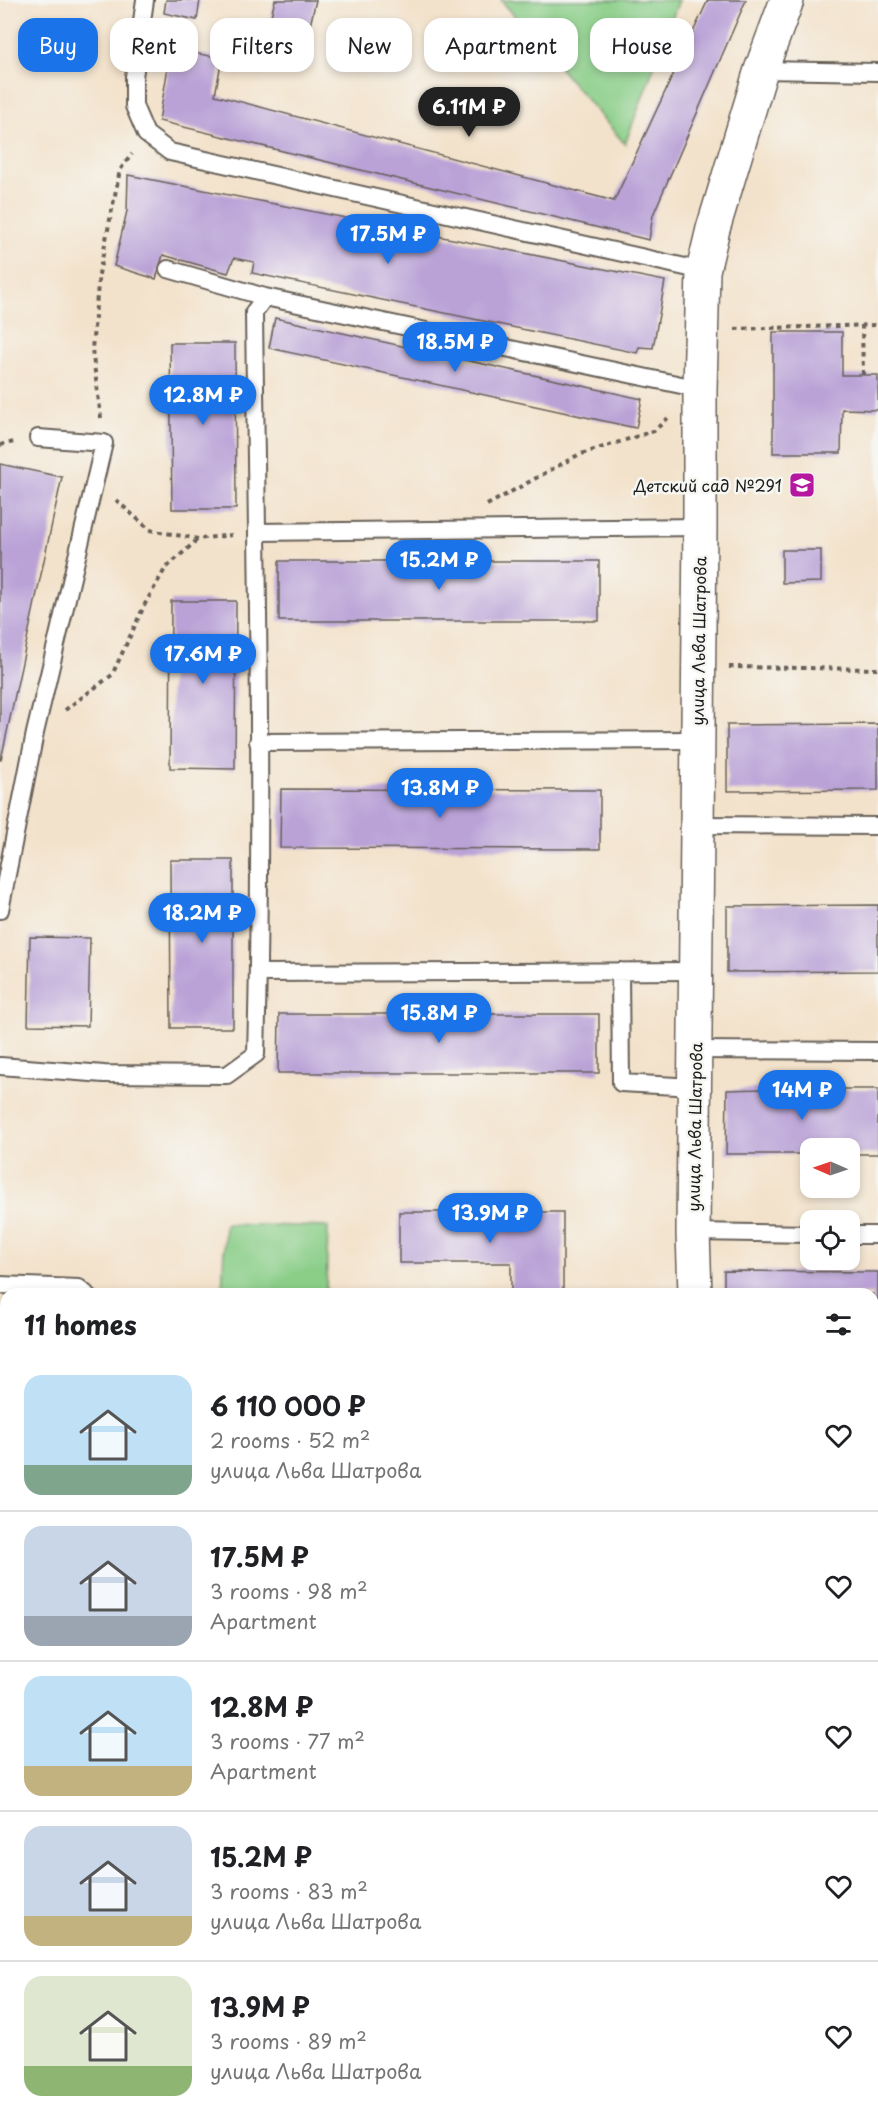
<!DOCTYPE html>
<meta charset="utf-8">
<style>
:root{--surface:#fff;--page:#f2f2f2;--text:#202124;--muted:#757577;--line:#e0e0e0;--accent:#1a73e8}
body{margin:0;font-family:"Playpen Sans",sans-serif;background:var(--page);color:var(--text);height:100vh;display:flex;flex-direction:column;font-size:22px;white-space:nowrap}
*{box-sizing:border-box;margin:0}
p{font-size:20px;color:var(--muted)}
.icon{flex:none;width:33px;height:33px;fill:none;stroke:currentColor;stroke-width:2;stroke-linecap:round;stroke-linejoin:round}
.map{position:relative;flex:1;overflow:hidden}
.details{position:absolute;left:0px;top:1288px;width:879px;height:836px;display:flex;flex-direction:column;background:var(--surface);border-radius:18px 18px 0 0;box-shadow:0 3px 9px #0003}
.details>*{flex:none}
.guide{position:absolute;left:18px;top:18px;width:843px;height:54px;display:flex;gap:12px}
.needle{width:39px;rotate:272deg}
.fabs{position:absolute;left:800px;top:1138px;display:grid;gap:12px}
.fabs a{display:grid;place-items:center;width:60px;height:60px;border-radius:12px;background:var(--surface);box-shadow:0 3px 9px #0003;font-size:30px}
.price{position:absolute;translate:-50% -51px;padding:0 14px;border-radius:21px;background:var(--accent);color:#fff;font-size:20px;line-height:39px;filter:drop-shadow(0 2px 3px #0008)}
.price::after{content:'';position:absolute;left:50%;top:36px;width:18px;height:14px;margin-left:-9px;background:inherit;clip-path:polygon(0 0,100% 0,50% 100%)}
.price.active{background:#222;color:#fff}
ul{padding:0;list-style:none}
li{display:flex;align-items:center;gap:18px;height:150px;padding:0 24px}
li+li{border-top:2px solid var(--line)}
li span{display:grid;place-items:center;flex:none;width:168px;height:120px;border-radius:18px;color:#555}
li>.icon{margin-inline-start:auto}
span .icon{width:72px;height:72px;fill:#fffc;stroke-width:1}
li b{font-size:26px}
h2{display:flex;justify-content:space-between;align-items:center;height:72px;padding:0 24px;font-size:26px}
.tag{padding:0 21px;border-radius:18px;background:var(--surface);box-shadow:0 3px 9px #0003;font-size:21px;line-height:54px}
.tag.active{background:var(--accent);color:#fff}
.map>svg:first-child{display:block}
.green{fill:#8ace88;stroke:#537552;stroke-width:1.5}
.forest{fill:#6fb174;stroke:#466648;stroke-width:1.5}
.building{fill:#baa2d7}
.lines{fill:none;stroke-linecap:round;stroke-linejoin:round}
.service-casing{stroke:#676159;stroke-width:20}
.minor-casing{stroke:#676159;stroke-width:36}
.path{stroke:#676159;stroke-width:4;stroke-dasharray:4.5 4.5;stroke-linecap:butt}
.service{stroke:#fff;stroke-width:16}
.minor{stroke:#fff;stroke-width:33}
.labels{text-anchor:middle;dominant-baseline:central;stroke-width:5;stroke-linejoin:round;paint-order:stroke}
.poi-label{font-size:16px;fill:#1c1c1c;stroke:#f6f6f2;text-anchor:end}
.street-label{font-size:16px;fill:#1c1c1c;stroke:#f6f6f2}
</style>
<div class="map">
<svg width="878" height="2123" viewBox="0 0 878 2123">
<rect width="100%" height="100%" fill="#f6f6f2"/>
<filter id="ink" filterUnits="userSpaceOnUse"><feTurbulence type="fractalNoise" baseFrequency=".0167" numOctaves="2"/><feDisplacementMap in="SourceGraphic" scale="12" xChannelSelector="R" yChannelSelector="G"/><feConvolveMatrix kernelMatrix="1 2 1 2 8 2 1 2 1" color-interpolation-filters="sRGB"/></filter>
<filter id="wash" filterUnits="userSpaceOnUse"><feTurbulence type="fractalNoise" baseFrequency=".008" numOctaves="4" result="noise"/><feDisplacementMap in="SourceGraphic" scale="24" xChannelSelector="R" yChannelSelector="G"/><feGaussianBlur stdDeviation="1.35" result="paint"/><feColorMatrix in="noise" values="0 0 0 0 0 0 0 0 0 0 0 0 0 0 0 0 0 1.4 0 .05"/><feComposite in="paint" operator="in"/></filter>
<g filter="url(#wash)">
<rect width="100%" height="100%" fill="#f3e2cb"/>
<path class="green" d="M501 0H679L625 144Z
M225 1224 328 1227 326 1294H222Z"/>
<path class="forest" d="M873 1892 878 1893V1996H873Z"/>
<g id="blocks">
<path class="building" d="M166 0H200L197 20 164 13Z
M275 0H316L308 34 269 24Z
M708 0H746L653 215 649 240 159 121 171 49 222 58 215 95 614 201Z
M128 175 665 281 653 348 639 347 637 353 252 273 254 262 234 258 228 273 163 255 156 279 114 266 127 211Z
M275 318 642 399 636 428 269 348Z
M773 332H842V375H878V410L842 409 841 453H773Z
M170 343H235L236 509H172Z
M0 464 62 477 1 760H0Z
M782 550H821V582L782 583Z
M279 561H599V621H279Z
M171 601H236L235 769 170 768Z
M878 724V790L727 791V725Z
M281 789 600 790V849L280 848Z
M170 860H233V1028H171Z
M878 905V971L727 972V906Z
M30 937 90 938 88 1026 28 1025Z
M279 1014H599V1073H278Z
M763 1089H878V1154H849V1149H810V1154H726L727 1090Z
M399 1212H563V1294H511V1263H399Z
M724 1271 878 1272V1337H873V1294H724Z
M0 1308H6V1572L0 1570Z
M873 1632H878V1698H873Z
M873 2016H878V2078H873Z"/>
</g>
</g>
<g filter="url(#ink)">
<use href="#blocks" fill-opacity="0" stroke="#676159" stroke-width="1.5"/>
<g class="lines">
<defs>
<path id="service" d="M145 0 134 77V106L146 134 170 152 703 271
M761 70 878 72
M168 269 265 297
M257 532 700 527
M258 742 697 740
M697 825 878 826
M0 910 35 733 104 443 38 438
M620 971 621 1083 695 1087
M258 973 696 971
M695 1050 878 1051
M0 1066 104 1074 227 1075 256 1054C263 807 257 559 254 312L265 297 700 389
M693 1232 810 1234
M849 1235H878
M0 1285 79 1288 86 1294
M873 1584H878
M873 2100H878"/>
<path id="minor" d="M695 1294 693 1232 700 527V389L703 271 713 229 761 70 787 0
M0 1732H6
M873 1842 878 1843"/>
</defs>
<use href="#service" class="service-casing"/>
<use href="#minor" class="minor-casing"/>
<path class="path" d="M862 325 863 375
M735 329 878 325
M101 418 92 349 99 274 120 170 132 154
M0 445 14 442
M116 500 150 530 198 539
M487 505 578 455 654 431 668 418
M729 667 878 669
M65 710 112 675 145 604 165 569 198 539 232 535
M0 1893H6
M0 2043H6
M360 2123 361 2118
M483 2123 494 2118
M713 2123V2118"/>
<use href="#service" class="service"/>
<use href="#minor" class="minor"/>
</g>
</g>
<defs>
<symbol id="school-square" viewBox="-11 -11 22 22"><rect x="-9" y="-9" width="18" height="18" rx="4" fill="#b5179e" stroke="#f6f6f2"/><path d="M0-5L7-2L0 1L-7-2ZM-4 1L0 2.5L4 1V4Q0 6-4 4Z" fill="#fff"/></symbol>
</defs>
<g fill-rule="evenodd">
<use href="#school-square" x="787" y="470" width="30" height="30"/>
</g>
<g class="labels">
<g class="poi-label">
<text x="782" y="485">Детский сад №291</text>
</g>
<g class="street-label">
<text transform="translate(698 641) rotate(-89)">улица Льва Шатрова</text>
<text transform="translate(694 1127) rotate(-89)">улица Льва Шатрова</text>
</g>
</g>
</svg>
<div class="fabs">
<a><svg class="needle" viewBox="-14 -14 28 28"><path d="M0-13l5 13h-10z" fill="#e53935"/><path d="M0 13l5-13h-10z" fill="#757577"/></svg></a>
<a><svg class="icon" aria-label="locate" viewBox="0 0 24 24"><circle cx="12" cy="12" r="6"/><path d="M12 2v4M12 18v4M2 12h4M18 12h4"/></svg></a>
</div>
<b class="price active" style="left:469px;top:138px">6.11M ₽</b>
<b class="price" style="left:388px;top:265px">17.5M ₽</b>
<b class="price" style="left:455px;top:373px">18.5M ₽</b>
<b class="price" style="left:203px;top:426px">12.8M ₽</b>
<b class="price" style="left:439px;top:591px">15.2M ₽</b>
<b class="price" style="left:203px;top:685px">17.6M ₽</b>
<b class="price" style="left:440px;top:819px">13.8M ₽</b>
<b class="price" style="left:202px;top:944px">18.2M ₽</b>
<b class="price" style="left:439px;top:1044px">15.8M ₽</b>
<b class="price" style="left:802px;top:1121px">14M ₽</b>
<b class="price" style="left:490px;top:1244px">13.9M ₽</b>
<div class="guide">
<a class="tag active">Buy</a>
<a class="tag">Rent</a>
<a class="tag">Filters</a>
<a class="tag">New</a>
<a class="tag">Apartment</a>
<a class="tag">House</a>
</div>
<section class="details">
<h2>11 homes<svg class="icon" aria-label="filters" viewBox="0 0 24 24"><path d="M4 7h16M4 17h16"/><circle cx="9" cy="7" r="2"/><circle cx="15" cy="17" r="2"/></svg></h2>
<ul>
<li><span style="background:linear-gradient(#bfe0f5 75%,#7fa58c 0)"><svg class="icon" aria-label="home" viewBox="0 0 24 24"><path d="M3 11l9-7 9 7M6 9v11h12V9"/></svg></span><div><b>6 110 000 ₽</b><p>2 rooms · 52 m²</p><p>улица Льва Шатрова</p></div><svg class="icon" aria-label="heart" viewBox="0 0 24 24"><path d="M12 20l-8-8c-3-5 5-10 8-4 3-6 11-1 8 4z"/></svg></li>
<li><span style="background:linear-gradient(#c9d6e8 75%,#9aa5b1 0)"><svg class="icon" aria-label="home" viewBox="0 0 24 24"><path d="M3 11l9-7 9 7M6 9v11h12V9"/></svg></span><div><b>17.5M ₽</b><p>3 rooms · 98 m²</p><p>Apartment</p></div><svg class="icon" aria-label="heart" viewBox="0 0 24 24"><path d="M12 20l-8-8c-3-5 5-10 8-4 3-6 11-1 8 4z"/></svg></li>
<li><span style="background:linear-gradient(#bfe0f5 75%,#c2b280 0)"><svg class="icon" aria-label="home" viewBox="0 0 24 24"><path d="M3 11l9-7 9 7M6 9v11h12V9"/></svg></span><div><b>12.8M ₽</b><p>3 rooms · 77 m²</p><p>Apartment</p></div><svg class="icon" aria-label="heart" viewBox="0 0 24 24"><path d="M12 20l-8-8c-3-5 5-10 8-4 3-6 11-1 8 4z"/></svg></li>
<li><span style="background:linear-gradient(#c9d6e8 75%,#c2b280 0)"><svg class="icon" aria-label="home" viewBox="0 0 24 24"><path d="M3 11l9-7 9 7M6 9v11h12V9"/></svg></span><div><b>15.2M ₽</b><p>3 rooms · 83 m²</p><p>улица Льва Шатрова</p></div><svg class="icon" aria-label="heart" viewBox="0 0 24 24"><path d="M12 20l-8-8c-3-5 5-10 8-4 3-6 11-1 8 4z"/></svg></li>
<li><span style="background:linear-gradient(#dfe7d0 75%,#8fb573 0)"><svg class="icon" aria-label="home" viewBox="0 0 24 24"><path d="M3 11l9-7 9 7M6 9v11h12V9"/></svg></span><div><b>13.9M ₽</b><p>3 rooms · 89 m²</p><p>улица Льва Шатрова</p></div><svg class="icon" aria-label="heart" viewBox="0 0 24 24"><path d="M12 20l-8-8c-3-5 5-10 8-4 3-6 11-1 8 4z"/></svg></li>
</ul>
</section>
</div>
